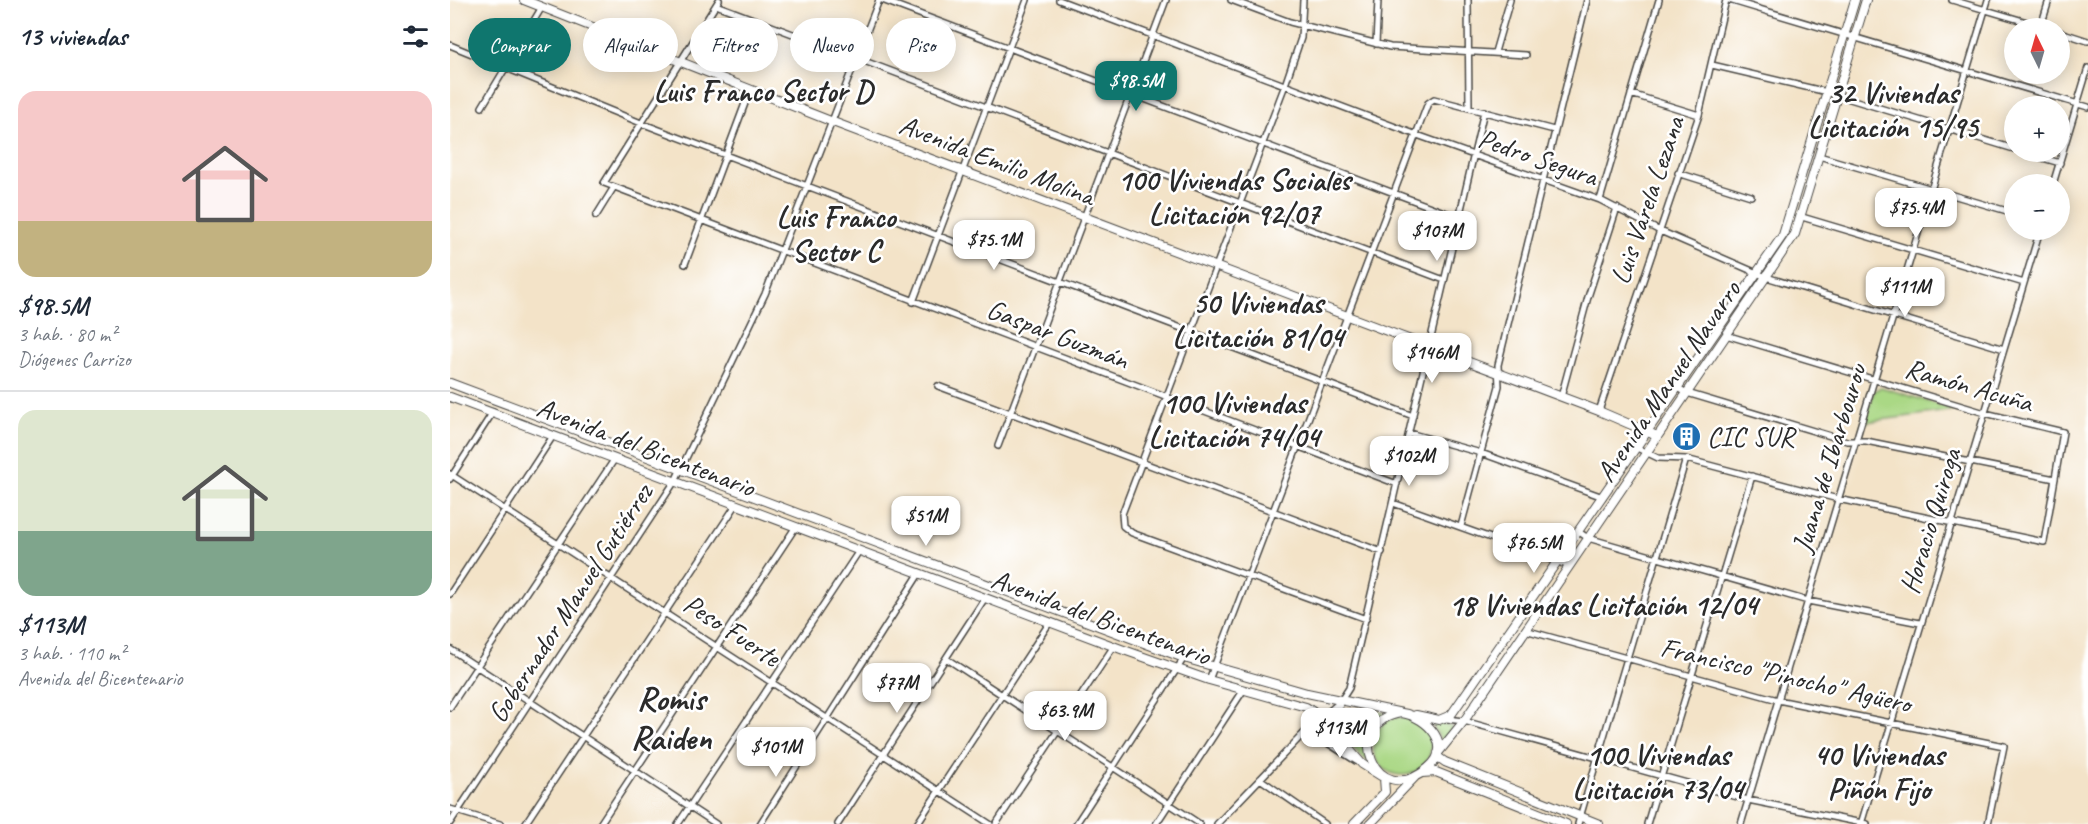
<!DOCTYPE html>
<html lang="es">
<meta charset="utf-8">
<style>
:root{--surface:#fff;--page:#f2f2f3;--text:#1f2937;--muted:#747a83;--line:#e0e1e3;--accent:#0f766e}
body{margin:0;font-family:Caveat,sans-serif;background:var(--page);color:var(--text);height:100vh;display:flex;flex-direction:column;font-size:22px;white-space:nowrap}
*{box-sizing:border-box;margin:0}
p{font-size:20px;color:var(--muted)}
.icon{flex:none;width:33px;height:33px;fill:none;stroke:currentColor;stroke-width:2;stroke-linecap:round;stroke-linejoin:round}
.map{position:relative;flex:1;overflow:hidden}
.panel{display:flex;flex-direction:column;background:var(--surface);width:450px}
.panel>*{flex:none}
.banner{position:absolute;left:18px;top:18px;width:570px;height:54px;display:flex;gap:12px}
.needle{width:39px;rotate:355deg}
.tools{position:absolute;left:1554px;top:18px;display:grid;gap:12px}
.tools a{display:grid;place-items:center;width:66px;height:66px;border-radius:50%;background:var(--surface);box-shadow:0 3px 15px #0003;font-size:30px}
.price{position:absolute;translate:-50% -51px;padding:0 14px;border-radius:12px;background:#fff;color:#222;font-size:20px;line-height:39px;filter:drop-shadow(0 2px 3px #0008)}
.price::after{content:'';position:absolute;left:50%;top:36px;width:18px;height:14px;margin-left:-9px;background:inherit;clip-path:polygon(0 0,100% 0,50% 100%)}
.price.current{background:var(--accent);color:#fff}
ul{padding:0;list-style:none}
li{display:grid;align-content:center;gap:12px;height:318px;padding:0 18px}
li+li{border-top:2px solid var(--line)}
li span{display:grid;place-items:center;height:186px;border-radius:18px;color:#555}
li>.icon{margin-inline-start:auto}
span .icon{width:108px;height:108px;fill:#fffc;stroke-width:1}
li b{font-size:26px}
h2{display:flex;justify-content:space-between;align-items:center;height:72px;padding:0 18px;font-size:26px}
.pill{padding:0 21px;border-radius:27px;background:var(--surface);box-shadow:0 3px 15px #0003;font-size:21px;line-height:54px}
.pill.current{background:var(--accent);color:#fff}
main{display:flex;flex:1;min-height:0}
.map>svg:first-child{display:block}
.green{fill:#aad885;stroke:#6a8258;stroke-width:1.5}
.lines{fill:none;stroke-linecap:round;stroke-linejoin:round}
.street-casing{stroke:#494743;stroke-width:8}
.secondary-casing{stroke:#494743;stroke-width:10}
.street{stroke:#fff;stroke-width:5}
.secondary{stroke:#fff;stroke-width:8}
.labels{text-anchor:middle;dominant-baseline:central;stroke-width:5;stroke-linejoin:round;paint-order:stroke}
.street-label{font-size:28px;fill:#2b2b2b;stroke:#fff}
.poi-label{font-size:28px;fill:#2b2b2b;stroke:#fff;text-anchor:start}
.neighbourhood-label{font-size:30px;font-weight:bold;fill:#2b2b2b;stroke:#fff}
.district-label{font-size:34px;font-weight:bold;fill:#2b2b2b;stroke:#fff}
</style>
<main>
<section class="panel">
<h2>13 viviendas<svg class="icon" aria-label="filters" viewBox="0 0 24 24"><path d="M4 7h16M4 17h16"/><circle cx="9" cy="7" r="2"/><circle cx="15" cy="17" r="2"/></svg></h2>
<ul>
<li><span style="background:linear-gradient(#f6c9c9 70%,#c2b280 0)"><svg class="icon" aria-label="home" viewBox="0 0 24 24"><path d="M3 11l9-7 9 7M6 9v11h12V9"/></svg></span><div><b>$98.5M</b><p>3 hab. · 80 m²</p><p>Diógenes Carrizo</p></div></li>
<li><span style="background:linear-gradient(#dfe7d0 65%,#7fa58c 0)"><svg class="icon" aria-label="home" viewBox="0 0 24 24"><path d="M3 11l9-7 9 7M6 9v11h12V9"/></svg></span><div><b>$113M</b><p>3 hab. · 110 m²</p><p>Avenida del Bicentenario</p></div></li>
</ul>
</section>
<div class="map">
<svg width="1638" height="824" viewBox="0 0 1638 824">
<rect width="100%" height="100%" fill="#fff"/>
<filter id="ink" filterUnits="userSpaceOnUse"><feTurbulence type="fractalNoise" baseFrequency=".0167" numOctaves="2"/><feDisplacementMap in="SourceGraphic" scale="12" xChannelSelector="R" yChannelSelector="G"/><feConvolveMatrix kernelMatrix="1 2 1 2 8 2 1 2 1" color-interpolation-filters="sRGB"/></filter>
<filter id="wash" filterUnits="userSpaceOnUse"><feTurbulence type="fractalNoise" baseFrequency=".008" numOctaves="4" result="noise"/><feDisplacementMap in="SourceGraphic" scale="24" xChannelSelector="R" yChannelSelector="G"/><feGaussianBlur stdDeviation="1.35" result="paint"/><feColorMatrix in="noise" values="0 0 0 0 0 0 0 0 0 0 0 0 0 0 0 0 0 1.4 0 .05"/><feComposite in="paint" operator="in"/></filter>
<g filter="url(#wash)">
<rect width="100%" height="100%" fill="#f3e3c8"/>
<path class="green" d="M1431 387 1506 410 1415 422 1424 391Z
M906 710 936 713C916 726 912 740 918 762L902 747 892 727 896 716Z
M923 746a29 29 0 1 1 58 0a29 29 0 1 1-58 0Z
M870 722 894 750 868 732Z
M984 722 1003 727 992 742 982 724Z"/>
</g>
<g filter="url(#ink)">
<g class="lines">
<defs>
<path id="street" d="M269 0 154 183 947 484
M432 0 1010 218
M609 0 967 135 1150 200 1208 230 1316 277 1554 349
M781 0 840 22 940 47 1076 55
M853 0 851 38 835 85 672 514 673 526 682 533 916 619
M1018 0 1019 107
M1279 0 1638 107
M1502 0 1597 28
M266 5 994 280
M1591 26 1599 0
M1610 32 1638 41
M926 44 928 0
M0 45 191 123 963 416
M1045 52 1060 0
M1262 65 1377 92 1564 149
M1181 94 1249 115
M32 107 92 7
M1572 152 1610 163
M1369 156 1564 213
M1228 173 1301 196
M1603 184 1638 68
M1150 200 1209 0
M146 216 164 187
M1352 217 1574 283
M235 264 300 90
M463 302 577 0
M488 386 932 552
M1228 388 1237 393 1397 441H1416L1605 479
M1111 397 1138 297 1167 208
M1149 411 1249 115 1276 0
M959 433 1031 453 1153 497
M548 446 716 0
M1187 448 1208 458 1236 459 1388 499 1594 542 1613 432 1535 413 1276 335
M0 474 540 824
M0 479 43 412
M943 503 1119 566
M1011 526 1049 386 1048 365 1137 0
M1129 532 1138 538 1358 601 1470 623
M0 594 103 436
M1075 630 1328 700 1554 746 1538 824
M0 649 266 824
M497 659 750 824
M759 680 978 103 984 99 1104 130
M890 703 887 719 891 738
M0 707 164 460
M996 719 1014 721 1298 800 1417 824
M857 730 906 761
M810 779 875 824
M0 809 50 824
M0 823 225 481 315 294 429 0
M75 824 286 505
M150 824 345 528
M228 824 409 551
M310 824 469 574
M388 824 535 598
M467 824 600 622
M546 824 664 646
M626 824 734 658
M706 824 793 691
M767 824 857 730 890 702 899 688 1034 111
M1128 824 1236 459
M1197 824 1302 476
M1291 824 1538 0
M1411 824 1590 230"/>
<path id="secondary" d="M74 0 383 122 1149 411 1207 436
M0 383 734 658 857 693 952 713
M0 397 671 649 759 680 856 707 871 717 912 764 931 776
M952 713C977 717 1005 746 978 768 925 813 890 721 952 713Z
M966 715 989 720 1001 715 1333 235 1405 0
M988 753 1014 721 1345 234 1416 0
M988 757 995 762 1149 824
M972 773 986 772 1116 824
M904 824 935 792 934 778
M920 824 965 777"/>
</defs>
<use href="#street" class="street-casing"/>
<use href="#secondary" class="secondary-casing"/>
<use href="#street" class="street"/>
<use href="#secondary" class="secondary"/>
</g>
</g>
<defs>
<symbol id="building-disc" viewBox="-11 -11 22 22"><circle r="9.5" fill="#1f6fb2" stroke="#fff"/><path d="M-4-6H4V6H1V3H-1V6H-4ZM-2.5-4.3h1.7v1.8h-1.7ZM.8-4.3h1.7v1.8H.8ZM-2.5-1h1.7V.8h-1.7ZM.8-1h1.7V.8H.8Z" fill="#fff"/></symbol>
</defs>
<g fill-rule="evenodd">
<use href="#building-disc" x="1220" y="420" width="33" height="33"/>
</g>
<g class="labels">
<g class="street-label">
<text transform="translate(1088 157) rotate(19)">Pedro Segura</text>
<text transform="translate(547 160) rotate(21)">Avenida Emilio Molina</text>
<text transform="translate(1197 200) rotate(-71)">Luis Varela Lezana</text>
<text transform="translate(608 334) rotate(21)">Gaspar Guzmán</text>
<text transform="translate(1218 381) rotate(-56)">Avenida Manuel Navarro</text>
<text transform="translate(1519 385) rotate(16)">Ramón Acuña</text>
<text transform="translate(196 447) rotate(21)">Avenida del Bicentenario</text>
<text transform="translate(1379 458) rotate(-73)">Juana de Ibarbourou</text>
<text transform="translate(1480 521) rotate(-73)">Horacio Quiroga</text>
<text transform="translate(120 603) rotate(-57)">Gobernador Manuel Gutiérrez</text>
<text transform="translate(651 617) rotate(20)">Avenida del Bicentenario</text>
<text transform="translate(282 630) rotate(33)">Peso Fuerte</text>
<text transform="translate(1336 675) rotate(13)">Francisco "Pinocho" Agüero</text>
</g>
<g class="poi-label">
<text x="1257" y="436">CIC SUR</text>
</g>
<g class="neighbourhood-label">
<text x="313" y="91">Luis Franco Sector D</text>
<text x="1443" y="93">32 Viviendas<tspan x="1443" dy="34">Licitación 15/95</tspan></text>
<text x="784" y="180">100 Viviendas Sociales<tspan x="784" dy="34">Licitación 92/07</tspan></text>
<text x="386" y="217">Luis Franco<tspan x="386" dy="34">Sector C</tspan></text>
<text x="808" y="303">50 Viviendas<tspan x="808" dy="34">Licitación 81/04</tspan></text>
<text x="784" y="403">100 Viviendas<tspan x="784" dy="34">Licitación 74/04</tspan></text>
<text x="1153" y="605">18 Viviendas Licitación 12/04</text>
<text x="1208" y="755">100 Viviendas<tspan x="1208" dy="34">Licitación 73/04</tspan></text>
<text x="1429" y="755">40 Viviendas<tspan x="1429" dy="34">Piñón Fijo</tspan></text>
</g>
<g class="district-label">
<text x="221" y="698">Romis<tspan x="221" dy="39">Raiden</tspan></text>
</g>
</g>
</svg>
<div class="tools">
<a><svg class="needle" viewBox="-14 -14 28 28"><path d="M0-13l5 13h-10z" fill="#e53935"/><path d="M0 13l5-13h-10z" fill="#747a83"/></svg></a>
<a>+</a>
<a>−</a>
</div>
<b class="price current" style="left:686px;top:112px">$98.5M</b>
<b class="price" style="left:1466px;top:239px">$75.4M</b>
<b class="price" style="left:987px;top:262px">$107M</b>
<b class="price" style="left:544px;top:271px">$75.1M</b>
<b class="price" style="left:1455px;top:318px">$111M</b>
<b class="price" style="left:982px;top:384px">$146M</b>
<b class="price" style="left:959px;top:487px">$102M</b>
<b class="price" style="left:476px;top:547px">$51M</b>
<b class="price" style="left:1084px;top:574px">$76.5M</b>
<b class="price" style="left:447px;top:714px">$77M</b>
<b class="price" style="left:615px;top:742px">$63.9M</b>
<b class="price" style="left:890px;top:759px">$113M</b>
<b class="price" style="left:326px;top:778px">$101M</b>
<div class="banner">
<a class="pill current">Comprar</a>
<a class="pill">Alquilar</a>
<a class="pill">Filtros</a>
<a class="pill">Nuevo</a>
<a class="pill">Piso</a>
</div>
</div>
</main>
